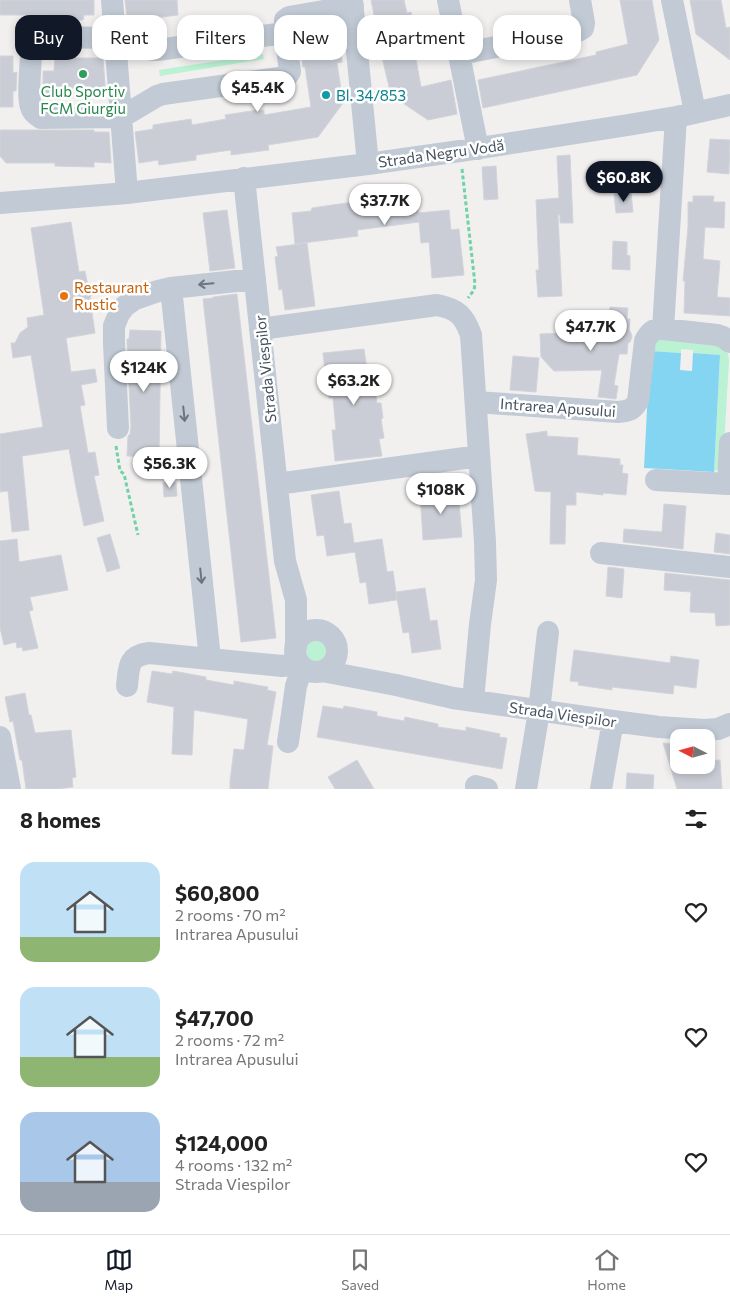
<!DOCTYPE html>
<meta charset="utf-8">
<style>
:root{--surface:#fff;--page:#f6f6f6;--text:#222;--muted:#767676;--line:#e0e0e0;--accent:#111827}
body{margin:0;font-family:Commissioner,sans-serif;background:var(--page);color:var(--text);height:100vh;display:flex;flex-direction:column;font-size:19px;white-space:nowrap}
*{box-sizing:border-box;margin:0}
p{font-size:16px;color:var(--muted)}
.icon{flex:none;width:28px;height:28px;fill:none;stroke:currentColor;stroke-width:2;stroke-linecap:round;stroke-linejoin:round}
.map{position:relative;height:789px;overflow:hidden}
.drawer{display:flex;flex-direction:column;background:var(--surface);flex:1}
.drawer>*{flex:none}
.banner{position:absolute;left:15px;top:15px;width:700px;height:45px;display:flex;gap:10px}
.needle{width:32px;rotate:276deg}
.controls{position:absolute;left:670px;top:729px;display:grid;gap:10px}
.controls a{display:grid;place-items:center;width:45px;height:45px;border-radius:10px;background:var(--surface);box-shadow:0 2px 8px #0003;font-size:25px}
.price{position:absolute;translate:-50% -42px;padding:0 11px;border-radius:18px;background:#fff;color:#222;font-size:16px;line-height:32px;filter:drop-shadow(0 1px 2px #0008)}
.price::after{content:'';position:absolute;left:50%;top:30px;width:15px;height:11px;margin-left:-8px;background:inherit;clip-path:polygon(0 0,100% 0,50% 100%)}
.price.on{background:var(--accent);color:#fff}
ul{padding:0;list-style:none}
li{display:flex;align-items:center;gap:15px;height:125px;padding:0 20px}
li span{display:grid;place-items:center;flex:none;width:140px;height:100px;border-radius:15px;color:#555}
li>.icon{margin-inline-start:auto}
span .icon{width:60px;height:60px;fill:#fffc;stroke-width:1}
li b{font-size:21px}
h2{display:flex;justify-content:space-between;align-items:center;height:60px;padding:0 20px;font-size:21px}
.chip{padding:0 18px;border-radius:15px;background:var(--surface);box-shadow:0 2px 8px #0003;font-size:18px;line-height:45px}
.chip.on{background:var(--accent);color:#fff}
.tab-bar{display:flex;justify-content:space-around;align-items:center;height:70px;border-top:1px solid var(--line);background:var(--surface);font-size:14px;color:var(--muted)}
.tab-bar a{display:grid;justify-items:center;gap:2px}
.tab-bar .on{color:var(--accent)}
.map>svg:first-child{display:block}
.green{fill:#baf2d3}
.water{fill:#84d5f2}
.building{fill:#cacdd5;stroke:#d2d4db}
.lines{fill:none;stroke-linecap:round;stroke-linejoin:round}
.path{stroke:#70d2a7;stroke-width:3;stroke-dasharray:4 2.5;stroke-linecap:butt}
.minor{stroke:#c1cad5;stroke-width:22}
.oneway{stroke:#6a7582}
.leisure-dot{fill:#2e9e5b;stroke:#fff;stroke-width:2}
.culture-dot{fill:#0f9aa8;stroke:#fff;stroke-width:2}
.food-dot{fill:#e8710a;stroke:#fff;stroke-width:2}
.labels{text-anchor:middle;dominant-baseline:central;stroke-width:5;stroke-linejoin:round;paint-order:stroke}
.leisure-label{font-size:15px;fill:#27864d;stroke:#fff}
.culture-label{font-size:15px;fill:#0d838f;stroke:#fff;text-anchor:start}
.street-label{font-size:15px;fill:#45515e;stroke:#fff}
.food-label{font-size:15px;fill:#c56008;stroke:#fff;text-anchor:start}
</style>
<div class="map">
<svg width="730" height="789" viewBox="0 0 730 789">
<rect width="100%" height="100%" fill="#f2efef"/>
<path class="green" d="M23 21 63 22V28H23Z
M263 54 264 59 160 76 159 70Z
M654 338 723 347 728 354 729 361 723 462 719 468 714 472 720 355 693 353V350L681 349V353L650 351Z
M306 651a10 10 0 1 1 20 0a10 10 0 1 1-20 0Z"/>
<path class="water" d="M650 351 681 353 680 370 692 371 693 353 720 355 714 472 644 468Z"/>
<path class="building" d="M0 0H94V15H84L83 20H49V15H0Z
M125 0H177L178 15 140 20V16L127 18Z
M371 0H404L407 13 411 12 415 36 417 47 414 48 421 87 451 80 457 114 428 120 391 95 381 53 377 54 375 44 371 21 375 20Z
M620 0H652L659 40 637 75 483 108 478 80 596 55V52L628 44Z
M690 0H721L726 28 730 27V60L696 34Z
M332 23 333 27H338L339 34 342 62 337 63 343 103 318 137 268 145 269 150 231 155V150L196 155V160L159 165 158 160 139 163 135 132 153 129V125L191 119 192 125 226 119 225 115 258 110V111L264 110V115L311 107 305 67H303L298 32H301V28Z
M0 56H13V73L17 72 16 91H13V107H0Z
M55 58H103L106 97H43V71H54Z
M0 130H94V132H109L111 163 94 162V167L55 166V163H6L0 156Z
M710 139 730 140 729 174 707 172Z
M570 155 573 223H560V215H558L562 296 538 297 536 270H539L536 200 559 198 557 156Z
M496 166 498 199 484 200 482 167Z
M406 190V193L416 192 419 220 418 213 449 210 451 230 459 229 464 275 432 278 429 242 421 243 419 222 357 230 358 236 295 244 292 213 311 211 312 208 353 202V200L373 197V194Z
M631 192 633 212 616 213 614 194Z
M693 196H714L713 202H725L724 228 705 227 703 259 720 261 717 297 730 298V316L684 313 685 281H683L688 227V202H693Z
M227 210 235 268 210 271 203 213Z
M71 222 79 272 85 271 88 286 92 292 90 299 95 333 66 338 71 372 95 369 97 382 81 385 85 405 80 406 88 453 95 452 99 475 94 476 104 521 84 526 76 488 69 449 22 456 29 530 12 532 8 491 0 492V434L43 427 31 355 13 358 11 343H15L20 333 28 327 27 318 44 315 31 228Z
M613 241 627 242V255L630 256V270L612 269Z
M307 243 315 306 285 310 282 289 279 290 275 257 278 256 276 247Z
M237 294 276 638 241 642 203 299 213 298V297Z
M610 307 628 308 627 319H630L629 330 631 333 632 337 630 342 628 343 627 354H619L614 385 618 386 616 399 598 397 602 370 554 371 541 357 540 334 566 333V339H607Z
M130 330 161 331 159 457 127 456 128 436 130 434 131 427 127 343V339H129Z
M364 349 368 376 373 375 377 403H381L383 418 381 419 384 438 379 439 382 456 335 461 332 430H336L333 398H329L327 371 325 372 323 353Z
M513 356 539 358 536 392 510 390Z
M547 431V436L578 438 577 455 620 459V465H623L622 473 628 474 626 495 603 493V495L576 492V505H566L565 544H550L551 492 535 491 526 434Z
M176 482 177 496 164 497 163 483Z
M458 490 462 537 423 540 420 493Z
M339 491 344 524 351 523 354 543 382 539 387 572 393 571 397 600 369 604 366 582 360 583 355 552 327 556 324 535 317 536 311 495Z
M664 504 686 506 683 549 623 542 624 529 662 532Z
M716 533 730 535V554L714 552Z
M110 534 120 568 107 572 97 538Z
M17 539 19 562 61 555 68 590 30 597 33 610 29 611 38 648 23 651 22 647 17 648 16 642 4 645 0 628V541Z
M608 567 624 569 622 598 606 596Z
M665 573 730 580V625L716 626 715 613 690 612 691 592 664 590Z
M425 588 430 621 437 620 441 649 412 653 409 632 403 633 396 592Z
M574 650 670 663 671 656 699 660 696 688 674 685 673 694 612 687V690L578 685 579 682 570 681Z
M152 671 172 674 173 671 206 677V680L234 685V681L268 687 267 690 276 692 267 745 273 746 268 789H230V781L234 749 244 750 248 719 194 710 192 755 172 754 174 707 147 702Z
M25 693 29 715H31L35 733 71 730 76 777 72 778 73 787 58 789H26L22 760H20L13 721 10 722 5 697Z
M323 706 343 709 344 706 377 712V716L404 721 405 717 438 724V727L466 731V727L500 734 499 737 507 738 502 769 317 737Z
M663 743 679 744V765H706V761L720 760 722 789H677Z
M357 760 374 789H335L328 777Z
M627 773 654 775 653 789H626Z"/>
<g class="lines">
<path class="path" d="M462 169 475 284 474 290 468 298
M116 446 120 471 124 474 138 535"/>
<path class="minor" d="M112 0 127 193
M352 0 368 164
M448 0 478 149
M672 0 695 112
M285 33 290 72 288 75 286 77 163 94 157 96 125 115 119 117 41 118C36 115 32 112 31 107 27 95 31 66 31 53 33 45 36 41 44 37L115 38 153 50H157L285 33V20L289 17 353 6
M460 54 578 31 583 28 584 23 580 0
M244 178 285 561 296 600V647
M0 203 127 193 368 164 460 151 628 125 676 117 730 105
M260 329 437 305C457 309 464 315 471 335L485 542 486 580 480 624 473 701
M663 329 717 335 723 337 730 342
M476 402 618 412C628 411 632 411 638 401L645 341C649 333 654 328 663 329L676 117
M118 428 114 343V326L119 314 125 306 135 299 158 291 171 288
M730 443 728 484H730
M656 480 728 484
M277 484 479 456
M601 553 730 567
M295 651a21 21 0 1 1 42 0a21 21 0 1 1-42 0Z
M210 659 171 288 255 279
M322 671 396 685 453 698 613 721 659 727 704 730 718 729 730 724
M127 686C129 668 127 656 149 653L282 666 290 665 298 661
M0 737 10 789
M288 742 296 686 299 677 305 669
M476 786 487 789
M526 789 539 711 548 632
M601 789 613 721"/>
</g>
<defs><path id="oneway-shaft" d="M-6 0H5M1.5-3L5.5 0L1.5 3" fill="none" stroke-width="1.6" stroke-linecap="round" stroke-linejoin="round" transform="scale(1.25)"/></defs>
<g class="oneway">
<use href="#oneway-shaft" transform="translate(206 284) rotate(175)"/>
<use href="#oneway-shaft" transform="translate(184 414) rotate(84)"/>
<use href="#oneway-shaft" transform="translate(201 576) rotate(84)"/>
</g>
<circle class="leisure-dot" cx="83" cy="74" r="5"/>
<circle class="culture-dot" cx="326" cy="95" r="5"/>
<circle class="food-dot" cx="64" cy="296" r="5"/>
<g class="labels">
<g class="leisure-label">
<text x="83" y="91">Club Sportiv<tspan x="83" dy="17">FCM Giurgiu</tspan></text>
</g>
<g class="culture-label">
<text x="336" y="95">Bl. 34/853</text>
</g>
<g class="street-label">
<text transform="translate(441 153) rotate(-8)">Strada Negru Vodă</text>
<text transform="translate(265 369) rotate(-96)">Strada Viespilor</text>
<text transform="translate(558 407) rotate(4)">Intrarea Apusului</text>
<text transform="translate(563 714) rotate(8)">Strada Viespilor</text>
</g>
<g class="food-label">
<text x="74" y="287">Restaurant<tspan x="74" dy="17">Rustic</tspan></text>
</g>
</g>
</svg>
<div class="controls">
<a><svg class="needle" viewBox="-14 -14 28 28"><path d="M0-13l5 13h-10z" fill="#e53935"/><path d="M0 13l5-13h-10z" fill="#767676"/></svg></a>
</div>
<b class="price" style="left:258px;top:113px">$45.4K</b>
<b class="price on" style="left:624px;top:203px">$60.8K</b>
<b class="price" style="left:385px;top:226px">$37.7K</b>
<b class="price" style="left:591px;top:352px">$47.7K</b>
<b class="price" style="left:144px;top:393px">$124K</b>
<b class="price" style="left:354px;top:406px">$63.2K</b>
<b class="price" style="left:170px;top:489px">$56.3K</b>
<b class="price" style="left:441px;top:515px">$108K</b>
<div class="banner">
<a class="chip on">Buy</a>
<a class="chip">Rent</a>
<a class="chip">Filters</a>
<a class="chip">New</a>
<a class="chip">Apartment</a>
<a class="chip">House</a>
</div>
</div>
<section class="drawer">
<h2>8 homes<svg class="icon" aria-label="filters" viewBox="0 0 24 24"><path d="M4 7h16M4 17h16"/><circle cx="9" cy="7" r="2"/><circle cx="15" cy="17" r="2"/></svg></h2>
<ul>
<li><span style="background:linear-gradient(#bfe0f5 75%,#8fb573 0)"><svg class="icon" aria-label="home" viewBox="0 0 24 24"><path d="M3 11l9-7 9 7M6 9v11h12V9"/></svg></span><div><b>$60,800</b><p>2 rooms · 70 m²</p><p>Intrarea Apusului</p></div><svg class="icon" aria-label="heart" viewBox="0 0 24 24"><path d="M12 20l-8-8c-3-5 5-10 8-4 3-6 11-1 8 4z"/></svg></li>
<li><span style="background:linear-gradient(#bfe0f5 70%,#8fb573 0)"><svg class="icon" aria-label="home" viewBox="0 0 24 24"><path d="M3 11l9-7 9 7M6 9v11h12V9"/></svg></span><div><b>$47,700</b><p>2 rooms · 72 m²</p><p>Intrarea Apusului</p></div><svg class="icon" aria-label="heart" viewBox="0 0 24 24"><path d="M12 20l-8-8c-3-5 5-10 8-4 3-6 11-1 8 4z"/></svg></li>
<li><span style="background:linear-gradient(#a9c7e8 70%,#9aa5b1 0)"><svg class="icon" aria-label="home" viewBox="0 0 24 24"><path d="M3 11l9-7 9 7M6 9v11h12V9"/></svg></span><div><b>$124,000</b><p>4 rooms · 132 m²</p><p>Strada Viespilor</p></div><svg class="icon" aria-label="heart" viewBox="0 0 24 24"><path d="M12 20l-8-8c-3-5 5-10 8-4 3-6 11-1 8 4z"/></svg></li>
</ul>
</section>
<nav class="tab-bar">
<a class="on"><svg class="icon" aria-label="map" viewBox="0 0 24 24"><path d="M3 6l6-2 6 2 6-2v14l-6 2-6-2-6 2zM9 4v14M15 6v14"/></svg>Map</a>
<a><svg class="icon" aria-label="saved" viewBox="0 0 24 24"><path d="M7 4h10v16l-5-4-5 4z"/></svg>Saved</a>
<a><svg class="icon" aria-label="home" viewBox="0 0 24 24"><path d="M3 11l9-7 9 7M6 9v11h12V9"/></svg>Home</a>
</nav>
